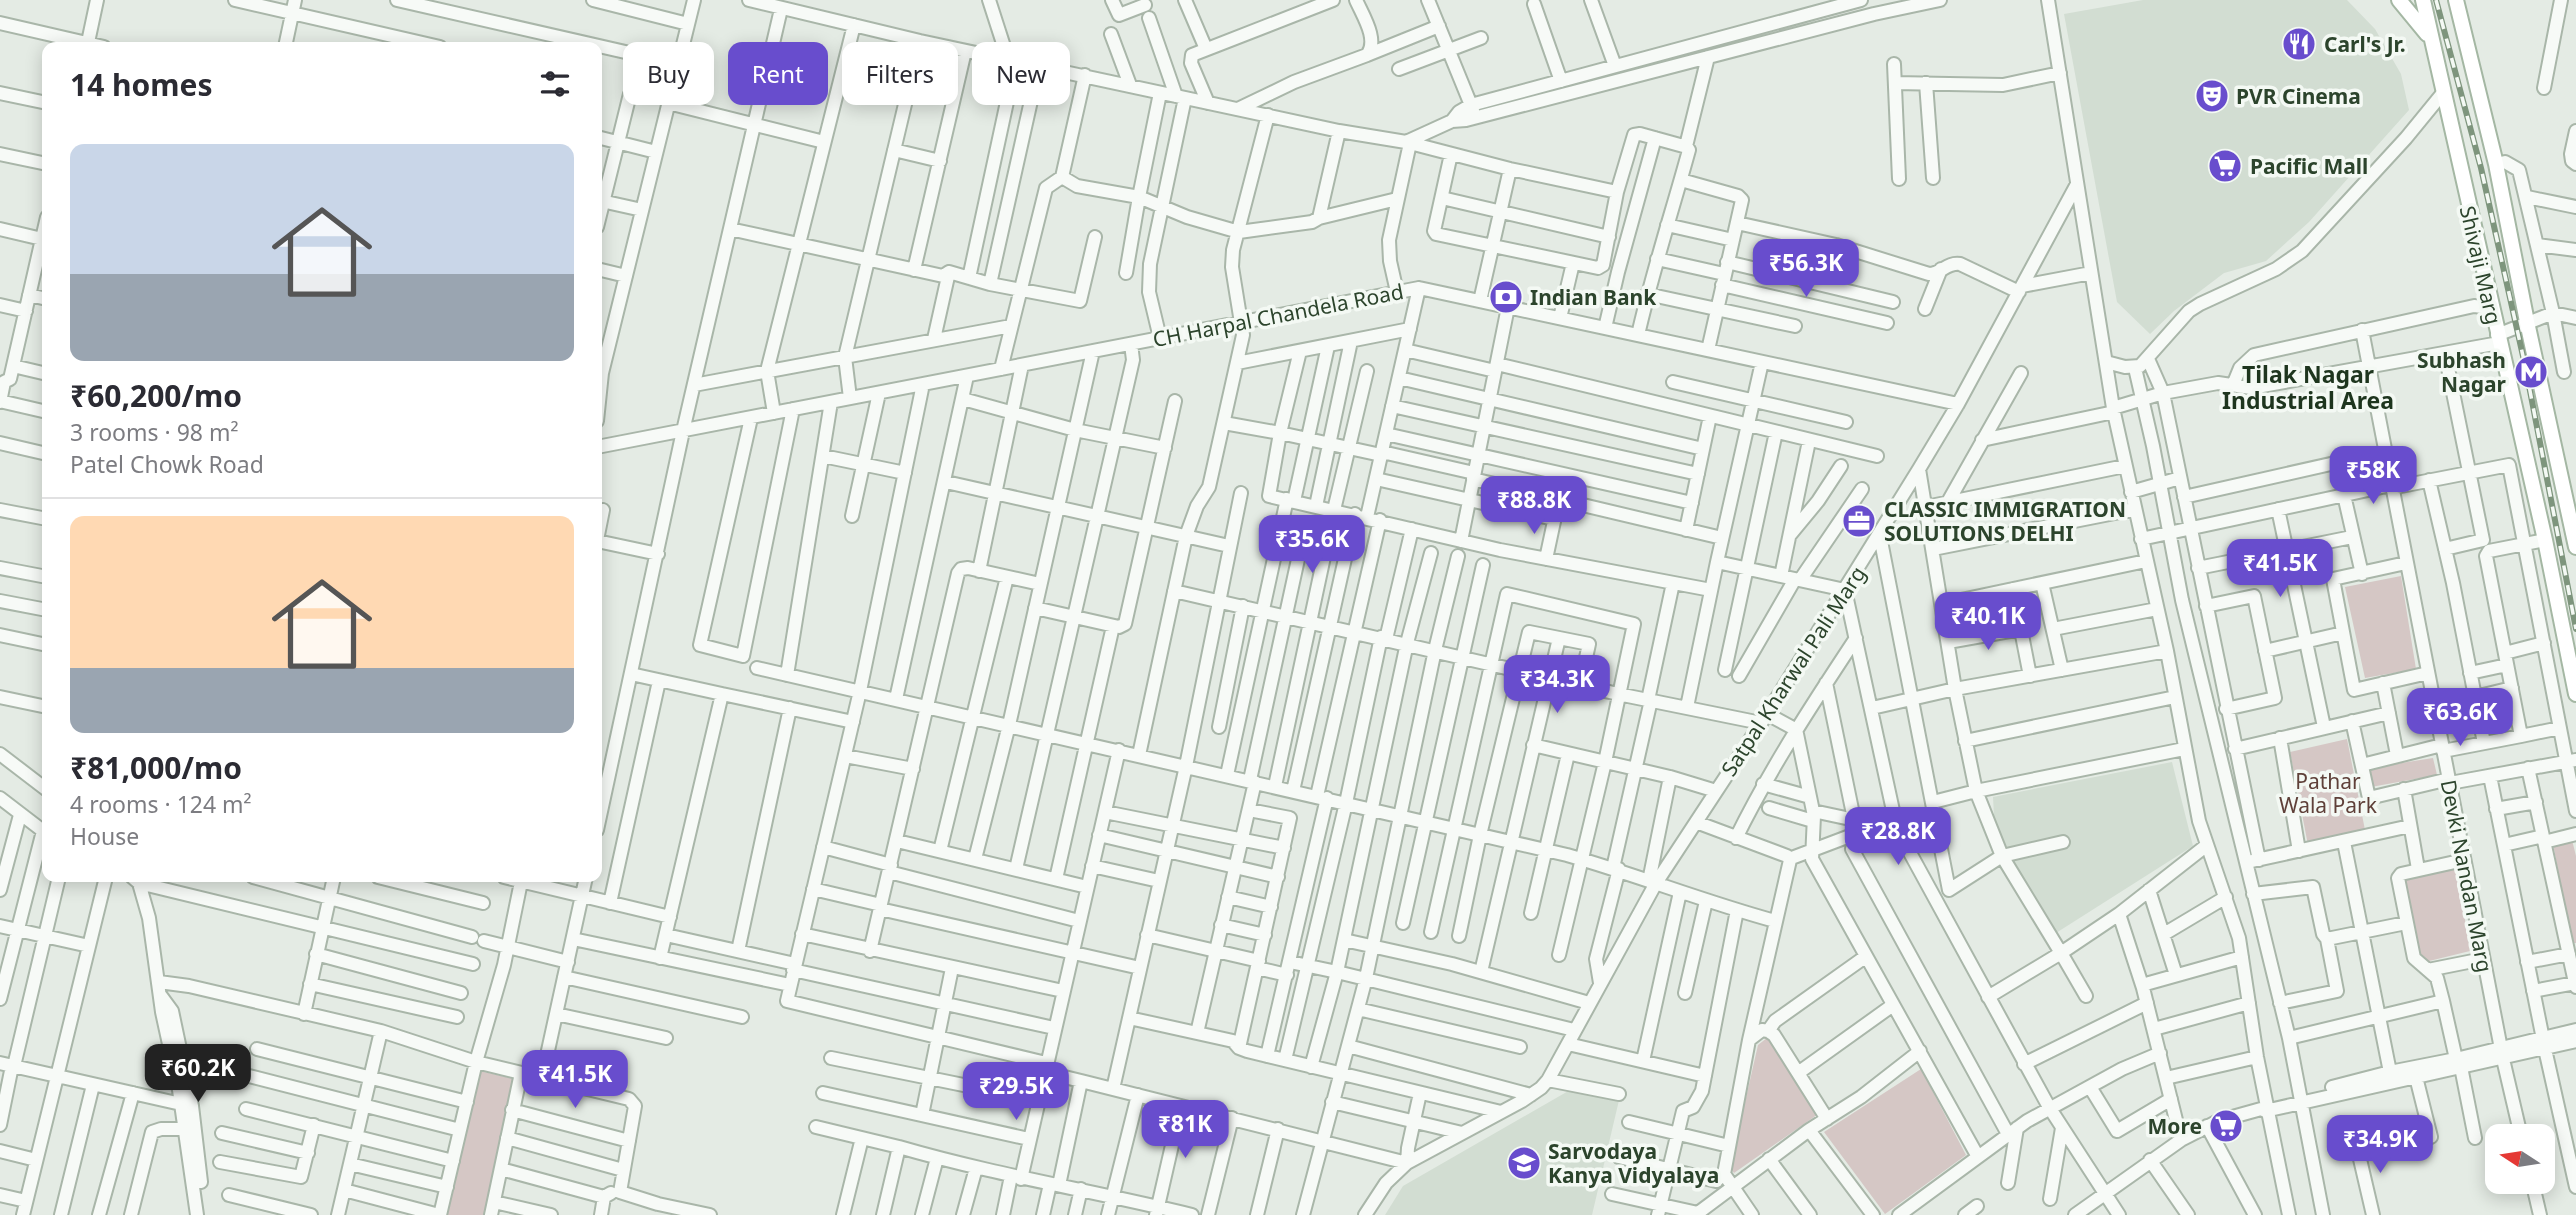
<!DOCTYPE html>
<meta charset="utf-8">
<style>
:root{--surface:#fff;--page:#f2f2f3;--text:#2b2b33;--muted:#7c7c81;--line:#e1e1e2;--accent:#684dcd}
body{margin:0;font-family:"Noto Sans",sans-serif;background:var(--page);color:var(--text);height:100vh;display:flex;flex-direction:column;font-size:26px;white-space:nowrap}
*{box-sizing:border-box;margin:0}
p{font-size:23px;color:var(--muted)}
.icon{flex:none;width:38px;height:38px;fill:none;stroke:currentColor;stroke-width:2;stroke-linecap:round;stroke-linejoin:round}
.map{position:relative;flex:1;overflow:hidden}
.panel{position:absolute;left:42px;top:42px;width:560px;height:840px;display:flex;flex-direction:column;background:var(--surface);border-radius:14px;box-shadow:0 4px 18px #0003}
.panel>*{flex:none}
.banner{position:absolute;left:623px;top:42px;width:665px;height:63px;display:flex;gap:14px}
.needle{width:46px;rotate:282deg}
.tools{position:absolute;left:2485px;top:1124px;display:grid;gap:14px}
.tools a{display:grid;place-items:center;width:70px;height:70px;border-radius:14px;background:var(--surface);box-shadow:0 4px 18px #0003;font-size:35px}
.price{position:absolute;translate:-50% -60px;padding:0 16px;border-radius:14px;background:var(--accent);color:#fff;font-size:23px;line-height:46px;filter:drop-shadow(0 2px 4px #0008)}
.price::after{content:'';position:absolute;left:50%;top:42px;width:21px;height:16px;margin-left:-10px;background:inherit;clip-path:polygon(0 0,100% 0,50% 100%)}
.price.active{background:#222;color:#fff}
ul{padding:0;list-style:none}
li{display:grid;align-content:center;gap:14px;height:371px;padding:0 28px}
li+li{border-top:2px solid var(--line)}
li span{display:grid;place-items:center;height:217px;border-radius:14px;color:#555}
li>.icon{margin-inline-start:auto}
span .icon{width:126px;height:126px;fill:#fffc;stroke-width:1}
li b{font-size:30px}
h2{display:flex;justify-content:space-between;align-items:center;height:84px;padding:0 28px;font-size:30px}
.pill{padding:0 24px;border-radius:14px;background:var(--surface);box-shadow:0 4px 18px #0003;font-size:24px;line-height:63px}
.pill.active{background:var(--accent);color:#fff}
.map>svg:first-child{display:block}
.built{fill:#d2ddd2}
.green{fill:#d5c7c5}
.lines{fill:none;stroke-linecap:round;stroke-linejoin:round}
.minor-casing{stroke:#a9b6a9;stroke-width:16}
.major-casing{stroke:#a4b7a3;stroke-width:18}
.minor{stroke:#f7faf7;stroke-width:12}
.major{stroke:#fff;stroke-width:14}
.rail-casing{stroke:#7e957d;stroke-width:6}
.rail{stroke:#f4f9f4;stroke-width:3.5;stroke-dasharray:10;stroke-linecap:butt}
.labels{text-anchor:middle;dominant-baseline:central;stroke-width:7;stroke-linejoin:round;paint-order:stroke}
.poi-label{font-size:21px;font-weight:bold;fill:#2c442c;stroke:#f4f9f4;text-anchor:start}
.street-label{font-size:21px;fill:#2c442c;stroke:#f4f9f4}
.park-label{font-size:21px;fill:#5f4039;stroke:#f4f9f4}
.neighbourhood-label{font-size:23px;font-weight:bold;fill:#1e351e;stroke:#f4f9f4}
</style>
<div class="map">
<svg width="2576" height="1215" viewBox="0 0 2576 1215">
<rect width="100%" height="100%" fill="#e4ebe4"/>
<path class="built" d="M2143 0H2347L2375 29 2401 74 2409 110 2309 222 2266 261 2224 273 2174 311 2150 334 2117 302 2064 14Z
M2172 762 2193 846 2056 933 1995 834 1993 797Z
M1577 1086 1620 1096 1592 1215H1385L1403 1186Z"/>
<path class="green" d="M2401 576 2416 669 2365 678 2345 587Z
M2347 739 2366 835 2308 845 2290 752Z
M2433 758 2437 775 2371 787 2370 768Z
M2572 840 2576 856V943H2572L2553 844Z
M2456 864 2470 951 2421 963 2403 875Z
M1772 1034 1821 1112 1734 1173 1730 1168 1758 1045Z
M1921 1069 1966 1155 1885 1214 1824 1132Z
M475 1070 519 1080 491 1215H445Z"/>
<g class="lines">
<defs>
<path id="minor" d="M235 0 440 47
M397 0 678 64
M593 0 688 24
M749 0 920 41 1339 131 1406 142 1452 121 1466 120 1874 14 1940 0
M989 0 1008 59
M1112 0 1119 15 1145 5
M1185 0 1206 49
M1428 0 1473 110
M1591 0 1615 66
M2048 0 2113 408 2167 651 2199 821 2239 938 2257 1057 2289 1215
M1534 4 1561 81
M1149 18 1176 96
M0 23 104 47
M1111 34 1130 85
M87 47 97 0
M285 47 295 0
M1367 55 1439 26
M1894 64 1899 179
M1399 69 1481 38
M1895 83 2003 85 2060 73
M1926 83 1933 178
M2544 88 2561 0
M0 93 47 103
M668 103 824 142
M1208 103 1191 63 1192 55 1333 0
M1238 109 1294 82 1367 55C1379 40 1363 16 1356 0
M1452 121 1459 112 1471 105 1861 0
M2576 131 2571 154 2572 161 2576 164
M597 137 656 152
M1406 142 1510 169 1617 192
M1686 146 1708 57
M894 150 940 161
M0 154 47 164
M1451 154 1434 231 1436 234 1598 268 1603 265 1617 192 1634 135 1640 134 1687 147 1689 150C1672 212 1652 273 1638 335
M2496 164 2505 162 2519 170 2553 313 2564 372
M1062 177 1077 186 1139 197 1160 93
M1681 180 1738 196 1742 200 1708 350
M2527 197 2576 207
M1442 198 1609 237
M597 200 642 210
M1319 218 1339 131
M1737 223 1836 245 1929 274C1941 274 1947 262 1960 264L2019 292
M1667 225 1733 240
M597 227 630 94
M0 229 42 239
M730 229 943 276 949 272 990 284 1080 301 1095 237
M2537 245 2576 250
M1657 259 1724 274
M1727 262 1893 302
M597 269 626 276
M914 270 965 51
M1126 273 1139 197 1187 217 1239 232 1312 222 1319 218 1397 199
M969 278 1016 60
M990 284 1039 65
M1722 285 1887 323
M2022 286 2091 273
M1397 292 1390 261 1389 240 1410 143
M1647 294 1795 326
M29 295 47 299
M1480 301 1510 169
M0 305 26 311
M1925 309 1941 269
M1560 318 1573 263
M1605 328 1618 272 1655 138
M2362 330 2503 1059 2521 1136
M2497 335 2553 313 2576 318
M1160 338 1149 292 1150 264 1185 98
M934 339 949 272
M1405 350 1495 371
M1300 351 1280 433 1381 455
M2148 359 2163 393 2259 860
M2106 362 2125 367 2140 366 2189 311 2200 304 2276 269 2302 251 2406 138 2442 94
M1237 363 1410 329
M1497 364 1877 456
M13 366 47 374
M2135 368 2153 446 2182 600 2289 1038 2323 1215
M1001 369 1046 188 1062 177 1085 75
M1399 378 1703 449
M1673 382 1846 422
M923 384 860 691 787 1001 1046 1063
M694 385 1011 326
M2233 385 2240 368 2254 355 2474 306 2491 308
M850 398 845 357 920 41
M963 399 1075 430 1165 448
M0 401 47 412
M0 402 4 382 10 379 47 217
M1392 406 1698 474
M2113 408 2163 393 2218 383 2251 388 2499 343
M774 413 767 371 854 25
M751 418 700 645 743 656 793 409
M597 421 602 373 694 0
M1224 423 1280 433 1269 496 1500 550 1711 590
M1386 434 1692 503
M1982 440 2114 412
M0 443 47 454
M597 447 1419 288 1958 404
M1382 452 1474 473
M823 456 905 473
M1919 469 1955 689 1976 791 2184 749
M1376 479 1554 519
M1473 479 1722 538
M2429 480 2453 583 2484 743
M946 482 1229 546
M2391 488 2509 465 2576 811
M2131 492 2180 478
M2344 495 2362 574
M2184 497 2384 452
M1294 501 1328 346
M1948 502 2021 373
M1316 506 1351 341
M1926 507 2125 466
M2278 509 2324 727
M0 510 47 519
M852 516 879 393
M1367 517 1419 288
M1686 530 1710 416
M1790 535 1818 501 1841 466
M1880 536 1949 890 2002 856 2063 842
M2141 539 2391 485
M597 540 603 510
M597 541 658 554
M1461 541 1508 307
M1933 549 2135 509
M2445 549 2483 540 2448 368
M1431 553 1407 643 1337 972 1574 1030
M1546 559 1559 498
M1717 562 1762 362
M2406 563 2333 579 2354 690 2428 673
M0 568 47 577
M2198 568 2352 537
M979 571 1022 365
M1781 576 1809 441
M1800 580 1862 489
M2042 583 2062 670
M2013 589 2030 676
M1174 591 1618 694 1761 723
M0 601 47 610
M1942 604 2146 561
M2206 606 2254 596 2275 698 2226 709
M1035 608 1119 627 1125 624 1175 401
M2053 629 2157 609
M0 635 47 645
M1386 639 1412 529
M1948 642 2021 629
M2265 651 2343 633
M2505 653 2544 643
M757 668 1567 855C1637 875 1705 902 1775 921
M1725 670 1776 432
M2470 673 2507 665
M631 674 722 694 660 958
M787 675 831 402
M1739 676 1795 579
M1826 683 1854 819
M2383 683 2397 755
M722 694 853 722
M0 697 47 707
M2475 697 2512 688
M896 699 967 376
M1648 700 1673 583
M1687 707 1717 562 1845 590 1897 829 2049 1107 2119 1215
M1872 708 1955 689 2167 651
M1767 714 1793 728 1797 734 1814 816 1812 859 1977 1155
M2352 721 2369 798 2449 779
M1219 727 1243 606
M2521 736 2560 728
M2280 738 2299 851
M1965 741 2175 697
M1533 745 1670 777 1716 791
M2235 749 2389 713
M2443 751 2521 736 2486 556 2489 551 2545 540
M0 754 47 790
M1139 755 1186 536 1197 506 1209 487 1243 335 1232 267 1233 250 1268 115
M845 756 913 769
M2362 765 2442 745
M2528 768 2576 987
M1227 775 1287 499
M2490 776 2545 1049 2576 1187
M1250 780 1305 527
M2450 783 2576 760
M1763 784 1810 797
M1275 786 1334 510 1367 371
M2404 789 2418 869
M1293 791 1355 514
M1317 796 1380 520
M0 798 47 834
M1933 802 1976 791 2002 856 2061 953 2119 914 2207 845
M1769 808 1813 821
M2496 809 2536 802
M1813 811 1897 829
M1105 812 1284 848
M1696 822 1787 856 1790 860 1749 1040 1724 1174 1752 1215
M597 830 683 431 781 9
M1099 835 1278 877
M1736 838C1771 767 1813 703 1856 638
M897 841 1087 887
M2344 842 2390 1072
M2544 842 2576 834
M2504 845 2543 836
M823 847 891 865
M1852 849 2008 1134
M940 851 1007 577
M975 859 1009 725 1093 351
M1789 859 1863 831 1875 824
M2252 861 2410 826
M1092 866 1159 881
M1613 868 1651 700
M1016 869 1133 360 1131 344
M889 872 1079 921
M132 877 139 883 149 918 162 1012 179 1090 197 1215
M253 877 472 937
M378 877 483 903
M504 877 670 917
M1056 879 1113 626
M1649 881 1670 777
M139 883 473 964
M813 889 881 905
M0 890 20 815
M2149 890 2176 975
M2253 894 2313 887 2323 934 2327 939 2406 923
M1228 897 1271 907
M610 903 659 681
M880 909 1140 968
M1531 913 1568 754
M2119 914 2143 988 2181 1140
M1403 923 1483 565
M1221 925 1265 935
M0 926 89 946
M1431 932 1507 594 1634 624 1605 762 1559 955
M802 934 1063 991
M2164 934 2226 897
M666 935 795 964
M1147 935 1259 961
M1459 936 1480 835 1529 632 1589 644 1580 685
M573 939 790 985
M1344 940 1452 964 1589 1003
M484 941 568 962
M738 951 790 708
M870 951 958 573 961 569 968 568 1040 584
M316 954 461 993
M1290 962 1337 972 1311 1067
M2527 962 2569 954
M1257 968 1287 975
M793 970 1054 1028
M2428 970 2483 959
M1481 972 1559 638
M564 977 742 1017
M159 982 189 986 381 1031 476 1062 629 1099 635 1106 620 1192 658 1204 710 1215
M1600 983 1596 959 1619 869
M310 984 457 1017
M2142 985 2242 957
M2533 991 2575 983
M1685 993 1706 901
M161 996 172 1011 192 1106 201 1182
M1988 997 2061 953 2086 996
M0 999 43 831
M2443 1001 2437 978 2414 958 2398 878 2401 874 2464 860
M2280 1003 2337 991 2327 939
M1358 1009 1520 1047
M304 1014 334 877
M556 1014 666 1038
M1129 1018 1233 1041 1239 1048 1247 1051 1501 1112
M2154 1029 2249 1003
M1768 1031 1774 1035 1827 1119
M1197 1033 1255 782
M2289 1038 2443 1001 2456 1059
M1749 1040 1762 1030 1768 1031 1775 1021 1865 957
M1568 1044 1705 1076
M1348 1046 1531 1095
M1239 1048 1290 818 1249 810
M257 1049 467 1102
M1267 1056 1327 798
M831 1058 1037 1100
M1285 1060 1346 803 1381 637
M1643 1061 1680 892
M0 1063 181 1104
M2024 1064 2147 1003
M14 1066 59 877
M2461 1067 2475 1138
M1044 1072 1081 1081
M1798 1073 1893 1005
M249 1076 460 1130
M2416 1077 2431 1137
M542 1078 586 877
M2166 1078 2257 1057
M1548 1080 1619 1094
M2090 1087 2117 1131 2171 1099
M2332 1087 2390 1072 2456 1059 2576 1030
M1113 1089 1186 766 1241 493
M823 1093 1029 1139
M1332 1102 1462 1133
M246 1109 453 1161
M512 1110 629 1141
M922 1115 952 968
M1629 1122 1729 1146
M0 1125 12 1066
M2207 1126 2255 1215
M816 1127 899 1147
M1809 1130 1873 1215
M222 1133 308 1153
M507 1138 623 1170
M2356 1142 2373 1215
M0 1151 36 1160
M1619 1157 1716 1181 1724 1174
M1769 1159 1810 1215
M2150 1160 2188 1215
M220 1162 301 1177 314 1125
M350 1164 447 1187
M501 1169 604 1197
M1021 1179 1119 750
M2532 1181 2540 1215
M2008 1183 2017 1128
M1059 1185 1081 1081 1407 1163 1408 1148 1420 1093
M344 1190 439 1215
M1612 1194 1698 1213 1809 1130 1861 1097 1920 1051
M0 1195 26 1201
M229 1195 311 1215
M2050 1199 2062 1128
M494 1202 551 1215
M23 1215 106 877
M61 1215 93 1085
M99 1215 133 1093
M131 1215 152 1132 161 1129H185
M338 1215 381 1031
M440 1215 476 1062 504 965 522 877
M491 1215 521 1073
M601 1215 604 1197 611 1193
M843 1215 862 1138
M883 1215 899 1147C995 1175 1094 1191 1192 1215
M922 1215 937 1158
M963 1215 976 1168
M1003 1215 1011 1176
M1043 1215 1050 1184
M1075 1215 1081 1189
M1108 1215 1138 1095
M1156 1215 1181 1106
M1208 1215 1232 1118
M1257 1215 1278 1129
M1303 1215 1366 978 1435 650 1458 556
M1365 1215 1386 1183 1407 1163 1522 1101 1541 1088 1548 1080 1656 883 1767 714 1919 469 1958 404 2077 184
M1658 1215 1683 1111 1693 1107 1702 1091 1737 910
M1899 1215 2027 1121 2122 1069 2160 1053
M1965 1215 1977 1206
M2075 1215 2181 1140 2218 1121 2261 1109 2265 1111 2576 1041"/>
<path id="major" d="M2399 0 2427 34
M2423 0 2545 540 2576 694
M2456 0 2496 164 2527 322 2576 547"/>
</defs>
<use href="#minor" class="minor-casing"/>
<use href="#major" class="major-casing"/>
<use href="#minor" class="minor"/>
<use href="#major" class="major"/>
<defs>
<path id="rail" d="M2436 0 2481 168 2525 365 2576 629"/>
</defs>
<use href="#rail" class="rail-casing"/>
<use href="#rail" class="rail"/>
</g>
<defs>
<symbol id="restaurant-disc" viewBox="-11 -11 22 22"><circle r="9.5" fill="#684dcd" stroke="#f4f9f4"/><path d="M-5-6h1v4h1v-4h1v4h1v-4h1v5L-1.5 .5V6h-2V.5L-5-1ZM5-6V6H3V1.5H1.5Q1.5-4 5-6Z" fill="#fff"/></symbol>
<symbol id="theatre-disc" viewBox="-11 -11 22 22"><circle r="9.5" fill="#684dcd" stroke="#f4f9f4"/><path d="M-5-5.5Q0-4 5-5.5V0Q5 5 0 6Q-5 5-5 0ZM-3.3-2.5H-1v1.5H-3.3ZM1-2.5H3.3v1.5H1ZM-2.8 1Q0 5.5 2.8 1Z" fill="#fff"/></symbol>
<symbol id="supermarket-disc" viewBox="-11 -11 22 22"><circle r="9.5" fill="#684dcd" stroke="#f4f9f4"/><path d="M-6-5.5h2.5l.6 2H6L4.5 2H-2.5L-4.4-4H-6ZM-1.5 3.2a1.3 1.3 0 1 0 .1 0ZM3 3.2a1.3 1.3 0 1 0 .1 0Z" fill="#fff"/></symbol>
<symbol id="bank-disc" viewBox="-11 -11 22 22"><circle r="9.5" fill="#684dcd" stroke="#f4f9f4"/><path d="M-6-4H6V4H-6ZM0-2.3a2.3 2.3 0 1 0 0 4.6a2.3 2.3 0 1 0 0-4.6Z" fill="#fff"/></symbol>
<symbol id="metro-disc" viewBox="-11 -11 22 22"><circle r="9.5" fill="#684dcd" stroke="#f4f9f4"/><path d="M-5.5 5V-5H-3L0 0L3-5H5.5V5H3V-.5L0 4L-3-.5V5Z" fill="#fff"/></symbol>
<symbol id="office-disc" viewBox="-11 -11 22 22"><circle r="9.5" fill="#684dcd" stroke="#f4f9f4"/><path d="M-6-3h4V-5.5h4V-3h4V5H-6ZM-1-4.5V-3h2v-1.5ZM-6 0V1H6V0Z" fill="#fff"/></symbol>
<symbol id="school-disc" viewBox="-11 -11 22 22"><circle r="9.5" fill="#684dcd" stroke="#f4f9f4"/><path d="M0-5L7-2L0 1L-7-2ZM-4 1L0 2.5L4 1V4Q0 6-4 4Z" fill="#fff"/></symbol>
</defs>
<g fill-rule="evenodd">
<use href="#restaurant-disc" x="2280" y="25" width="38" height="38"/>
<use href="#theatre-disc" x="2193" y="77" width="38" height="38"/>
<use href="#supermarket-disc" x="2206" y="147" width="38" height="38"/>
<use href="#bank-disc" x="1487" y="278" width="38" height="38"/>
<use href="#metro-disc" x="2512" y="353" width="38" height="38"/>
<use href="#office-disc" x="1840" y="502" width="38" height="38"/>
<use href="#supermarket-disc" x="2207" y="1107" width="38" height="38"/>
<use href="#school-disc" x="1505" y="1144" width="38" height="38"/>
</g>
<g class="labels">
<g class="poi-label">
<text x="2324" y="44">Carl's Jr.</text>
<text x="2236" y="96">PVR Cinema</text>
<text x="2250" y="166">Pacific Mall</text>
<text x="1530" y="297">Indian Bank</text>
<text x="2506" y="360" text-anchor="end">Subhash<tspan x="2506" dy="24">Nagar</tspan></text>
<text x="1884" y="509">CLASSIC IMMIGRATION<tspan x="1884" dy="24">SOLUTIONS DELHI</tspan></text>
<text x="2202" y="1126" text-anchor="end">More</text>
<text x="1548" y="1151">Sarvodaya<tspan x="1548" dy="24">Kanya Vidyalaya</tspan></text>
</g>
<g class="street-label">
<text transform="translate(2481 265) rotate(77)">Shivaji Marg</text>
<text transform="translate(1278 315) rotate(-11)">CH Harpal Chandela Road</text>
<text transform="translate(1793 671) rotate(-57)">Satpal Kharwal Pali Marg</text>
<text transform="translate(2467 876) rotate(79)">Devki Nandan Marg</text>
</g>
<g class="park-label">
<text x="2328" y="781">Pathar<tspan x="2328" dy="24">Wala Park</tspan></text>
</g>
<g class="neighbourhood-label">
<text x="2308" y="374">Tilak Nagar<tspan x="2308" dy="26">Industrial Area</tspan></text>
</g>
</g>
</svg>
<div class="tools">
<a><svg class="needle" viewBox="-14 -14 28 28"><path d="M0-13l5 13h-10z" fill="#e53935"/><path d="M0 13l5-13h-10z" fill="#7c7c81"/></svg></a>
</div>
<b class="price" style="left:1806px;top:299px">₹56.3K</b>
<b class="price" style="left:2373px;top:506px">₹58K</b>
<b class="price" style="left:1534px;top:536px">₹88.8K</b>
<b class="price" style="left:1312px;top:575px">₹35.6K</b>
<b class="price" style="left:2280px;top:599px">₹41.5K</b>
<b class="price" style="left:1988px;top:652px">₹40.1K</b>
<b class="price" style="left:1557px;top:715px">₹34.3K</b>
<b class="price" style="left:2460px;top:748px">₹63.6K</b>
<b class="price" style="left:1898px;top:867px">₹28.8K</b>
<b class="price active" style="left:198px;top:1104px">₹60.2K</b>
<b class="price" style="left:575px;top:1110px">₹41.5K</b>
<b class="price" style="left:1016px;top:1122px">₹29.5K</b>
<b class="price" style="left:1185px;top:1160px">₹81K</b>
<b class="price" style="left:2380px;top:1175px">₹34.9K</b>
<div class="banner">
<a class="pill">Buy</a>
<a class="pill active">Rent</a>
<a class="pill">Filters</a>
<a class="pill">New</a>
</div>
<section class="panel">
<h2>14 homes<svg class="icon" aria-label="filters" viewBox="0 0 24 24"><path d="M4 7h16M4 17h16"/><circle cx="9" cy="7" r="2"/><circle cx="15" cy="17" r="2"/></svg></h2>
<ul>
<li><span style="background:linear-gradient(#c9d6e8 60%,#9aa5b1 0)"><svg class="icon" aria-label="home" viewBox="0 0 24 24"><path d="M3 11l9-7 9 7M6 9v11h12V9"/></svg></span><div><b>₹60,200/mo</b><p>3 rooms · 98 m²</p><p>Patel Chowk Road</p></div></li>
<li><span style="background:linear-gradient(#ffd9b3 70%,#9aa5b1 0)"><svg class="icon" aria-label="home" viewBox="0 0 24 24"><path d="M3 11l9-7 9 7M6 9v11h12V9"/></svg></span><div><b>₹81,000/mo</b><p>4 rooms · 124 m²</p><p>House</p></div></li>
</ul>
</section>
</div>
